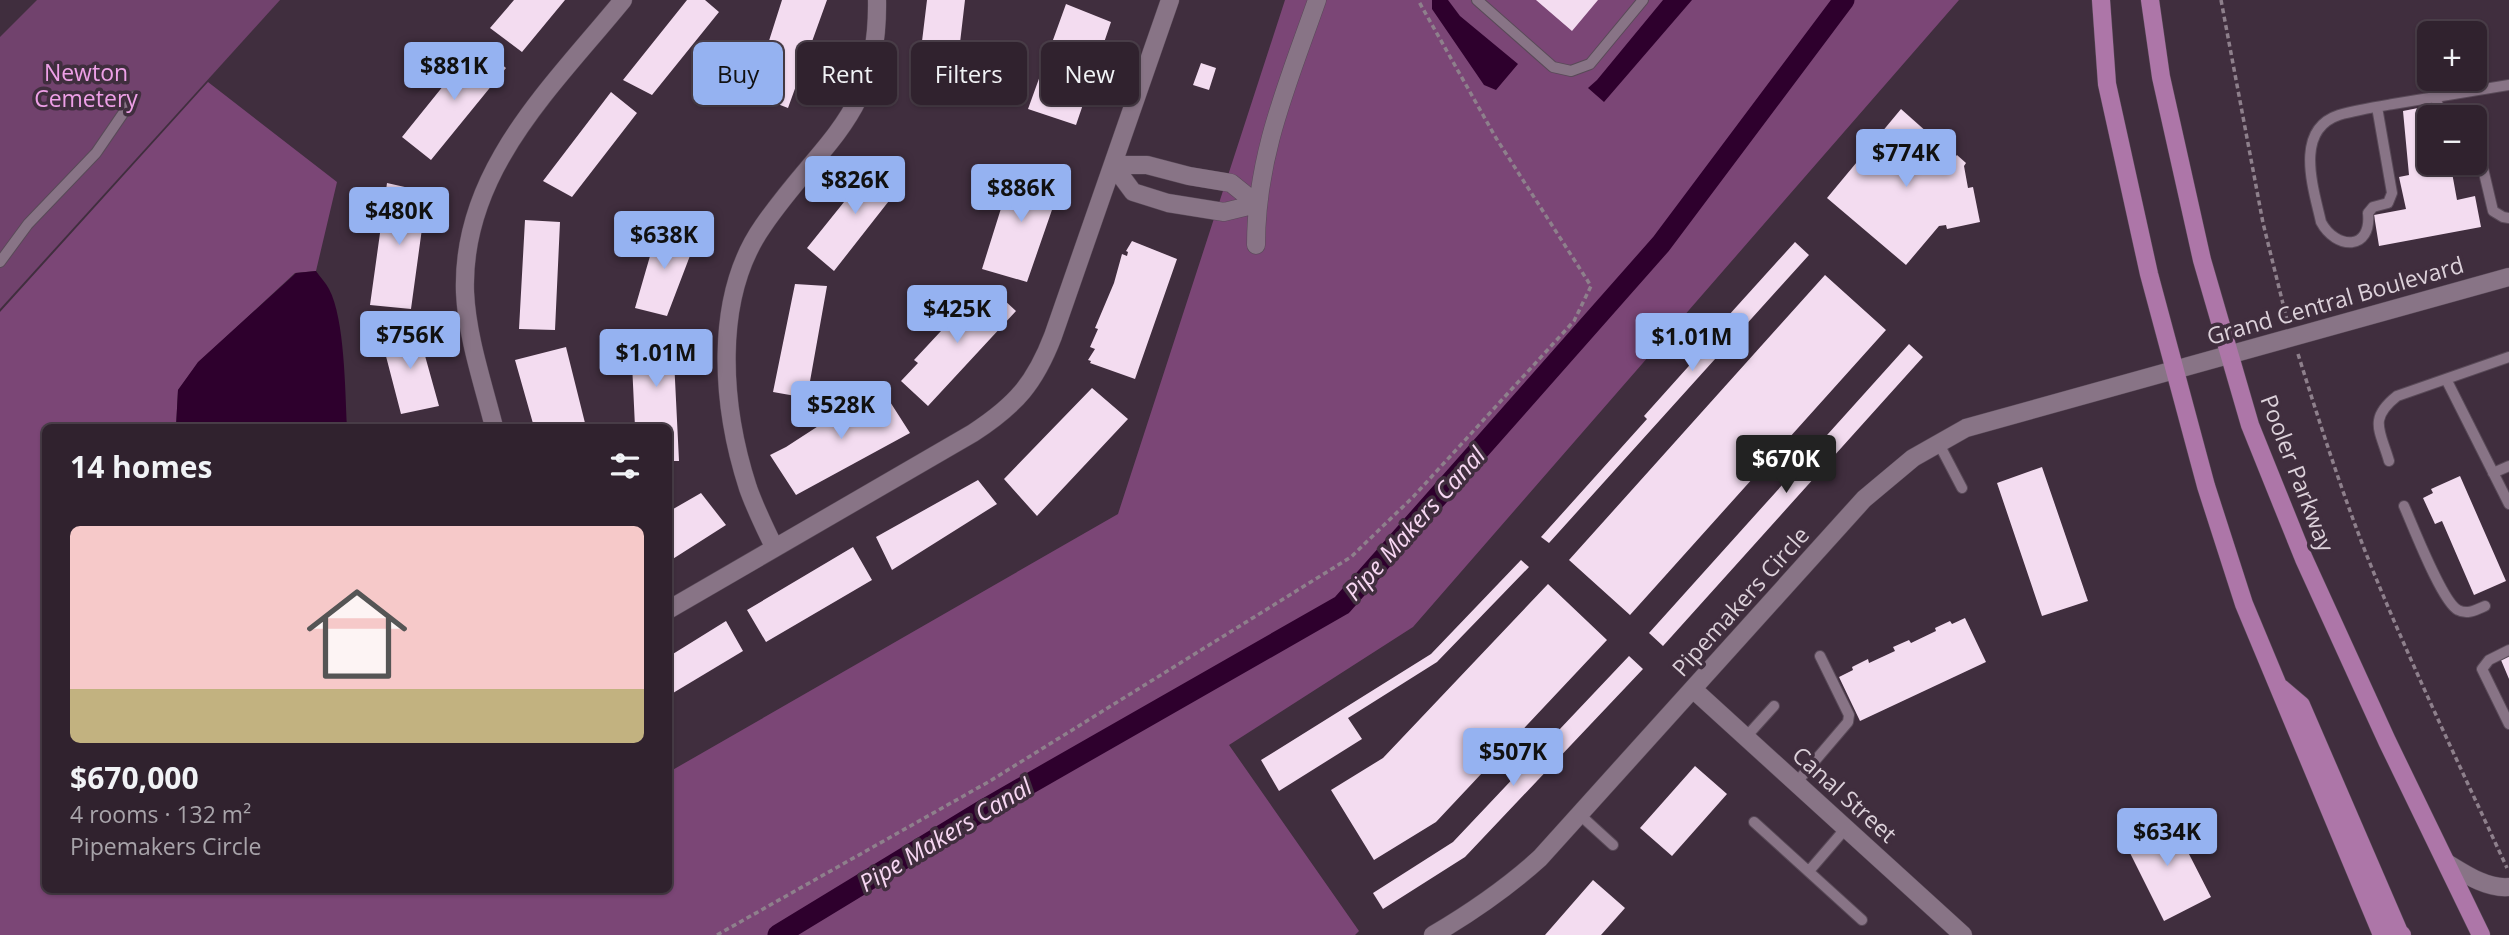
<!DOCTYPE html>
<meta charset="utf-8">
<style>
:root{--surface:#30222e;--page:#382a36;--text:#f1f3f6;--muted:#a8a4aa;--line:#4b3f4a;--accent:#95b2f1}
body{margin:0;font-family:"Open Sans",sans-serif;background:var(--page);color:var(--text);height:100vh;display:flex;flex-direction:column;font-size:26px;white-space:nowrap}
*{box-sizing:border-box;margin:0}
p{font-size:23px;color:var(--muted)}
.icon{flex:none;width:38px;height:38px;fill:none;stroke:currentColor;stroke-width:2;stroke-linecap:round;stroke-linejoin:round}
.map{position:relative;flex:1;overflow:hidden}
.side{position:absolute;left:42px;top:424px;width:630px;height:469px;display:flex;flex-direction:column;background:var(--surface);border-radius:10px;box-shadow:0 2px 5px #0004,0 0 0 2px var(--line)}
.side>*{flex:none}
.guide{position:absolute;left:693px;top:42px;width:665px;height:63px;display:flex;gap:14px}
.tools{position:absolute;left:2417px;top:21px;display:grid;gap:14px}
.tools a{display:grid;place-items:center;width:70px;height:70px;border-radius:10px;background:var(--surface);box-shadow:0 2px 5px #0004,0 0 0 2px var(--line);font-size:35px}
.price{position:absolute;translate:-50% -60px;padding:0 16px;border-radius:7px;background:var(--accent);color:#111;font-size:23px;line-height:46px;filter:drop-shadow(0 2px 4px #0008)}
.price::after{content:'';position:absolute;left:50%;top:42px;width:21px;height:16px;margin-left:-10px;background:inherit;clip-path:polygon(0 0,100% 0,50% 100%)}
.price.active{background:#222;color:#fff}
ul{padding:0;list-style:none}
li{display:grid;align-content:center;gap:14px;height:371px;padding:0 28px}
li+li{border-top:2px solid var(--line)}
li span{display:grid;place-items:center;height:217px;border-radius:10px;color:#555}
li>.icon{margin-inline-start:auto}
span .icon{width:126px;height:126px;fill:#fffc;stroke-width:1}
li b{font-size:30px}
h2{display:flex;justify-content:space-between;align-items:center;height:84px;padding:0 28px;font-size:30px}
.chip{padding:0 24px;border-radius:10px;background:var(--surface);box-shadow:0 2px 5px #0004,0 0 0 2px var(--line);font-size:24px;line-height:63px}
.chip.active{background:var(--accent);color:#111}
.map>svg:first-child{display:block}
.green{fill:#71426d}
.forest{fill:#7b4676}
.water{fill:#2e002d}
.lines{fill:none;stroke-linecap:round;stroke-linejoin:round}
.canal{stroke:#2e002d;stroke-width:21}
.building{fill:#f3dcf0}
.service-casing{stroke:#594a58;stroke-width:12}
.minor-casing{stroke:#594a58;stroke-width:19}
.tertiary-casing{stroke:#594a58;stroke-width:19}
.primary-casing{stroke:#594a58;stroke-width:19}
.path{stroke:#8e808c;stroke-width:3.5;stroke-dasharray:5 3.5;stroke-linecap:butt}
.service{stroke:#887486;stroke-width:10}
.minor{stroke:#887486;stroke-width:18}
.tertiary{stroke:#887486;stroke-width:18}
.primary{stroke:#ad76a8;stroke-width:18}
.labels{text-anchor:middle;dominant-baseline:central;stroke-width:7;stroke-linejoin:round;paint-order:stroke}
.park-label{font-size:23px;fill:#eea0e7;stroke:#402e3e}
.street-label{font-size:23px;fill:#dcd1da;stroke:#402e3e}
.water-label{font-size:24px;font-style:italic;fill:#f7d7f3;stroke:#402e3e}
</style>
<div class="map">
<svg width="2509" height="935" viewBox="0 0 2509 935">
<rect width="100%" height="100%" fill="#402e3e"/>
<path class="green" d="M37 0H280L0 309V37Z"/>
<path class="forest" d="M1285 0H1959L1413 627 1229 745 1359 931 1355 935H0V312L208 82 337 182 316 271 295 273 199 362 178 390 176 427H46V889H207L214 894 247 893 275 889H668L669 772 1118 514Z"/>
<path class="water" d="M1432 0H1448L1460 16 1518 64 1496 90 1484 85 1432 9Z
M1663 0H1692L1604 102 1588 88 1597 80Z
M316 271C320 277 326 283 329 289 345 319 345 391 347 427H176L178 390 198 362 296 273Z
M207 889H275L247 893 214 894Z"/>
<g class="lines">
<path class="canal" d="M778 935 985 809 1342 605 1661 244 1844 0"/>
</g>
<path class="building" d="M514 0H565L522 52 490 28Z
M687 0H705L719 12 652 95 623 80Z
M782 0H827L788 108 752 94Z
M927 0H965L954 94 916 91Z
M1536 0H1598L1572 31Z
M1066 4 1111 22 1076 125 1028 109Z
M477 44 506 68 431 160 402 137Z
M1201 63 1216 68 1209 90 1193 85Z
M611 92 637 113 572 197 543 181Z
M2428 106 2429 163H2433L2434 170 2451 167 2457 200 2475 196 2481 227 2379 246 2374 215 2406 209 2399 177 2409 175 2403 111Z
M1901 109 1955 157 1957 155 1966 163 1964 166 1968 188 1973 187 1980 222 1947 229 1946 225 1939 226 1906 265 1827 198Z
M877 161 903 183 834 271 807 248Z
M1014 167 1062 181 1027 282 982 269Z
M387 183 427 192 411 309 370 305Z
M525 220 560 222 555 330 519 329Z
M659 225 696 240 667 316 635 308Z
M1132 241 1177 259 1135 379 1090 363 1091 361 1088 360 1095 349 1090 347 1098 329 1095 328 1114 283 1122 254 1127 256 1128 252 1126 251Z
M1795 242 1809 255 1549 543 1541 537 1647 419 1644 416 1722 329 1719 326Z
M1825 275 1886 330 1630 615 1569 560Z
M795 284 827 286 807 398 773 392Z
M989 286 1016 311 928 406 901 381 918 363 914 360 968 302 972 305Z
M417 327 439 406 401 414 381 337Z
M673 339 679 461H668V427H635L631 342Z
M1909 344 1923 357 1663 646 1649 633Z
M566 347 586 427H534L515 360Z
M883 384 885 394 910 433 796 495 770 455 786 447Z
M1092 388 1128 419 1037 516 1004 479Z
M2042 467 2088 601 2042 616 1997 483Z
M2460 476 2506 581 2474 595 2442 521 2435 524 2423 498 2433 493 2431 489Z
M978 480 997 504 892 570 876 537Z
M701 493 726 525 668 562V512Z
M853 547 872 580 766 642 747 610Z
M1521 560 1529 567 1437 662 1348 718 1362 739 1279 791 1261 760 1431 654Z
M1548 584 1607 640 1436 822 1374 860 1331 790 1383 758Z
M1965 618 1986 662 1860 721 1839 677 1853 670 1852 667 1868 659 1869 663 1895 651 1893 647 1909 640 1911 643 1936 631 1935 628 1950 621 1952 624Z
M726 621 743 651 668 696V657Z
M1629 656 1643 669 1465 857 1383 909 1373 893 1453 842Z
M2509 656V679L2501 660Z
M1695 766 1727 794 1672 856 1640 828Z
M2169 815 2211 897 2164 921 2123 839Z
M1593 880 1625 908 1601 935H1545Z"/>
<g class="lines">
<defs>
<path id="service" d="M1477 0 1553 67 1571 71 1590 64 1643 0
M2436 96 2440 117
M2377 107 2392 193 2388 203 2373 207 2368 213C2372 251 2336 250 2321 222 2314 190 2293 130 2339 115 2356 110 2375 107 2393 104L2509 85
M2474 142 2477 143 2493 211 2503 217 2509 218
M0 262 28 224 96 153 135 96
M2446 379 2509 504
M1939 444 1962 488
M2389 461C2380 430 2368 419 2397 396L2509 357
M2493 473 2509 466
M2404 506C2413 526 2442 602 2458 610 2467 615 2476 610 2485 606
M2509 650 2489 660 2482 669 2509 724
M1746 737 1774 706
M1796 783 1848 722 1849 715 1820 656
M1579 814 1613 845
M1754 822 1862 920
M1809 871 1846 828"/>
<path id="minor" d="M1113 165 1133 192 1168 203 1224 212 1257 204
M1113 165H1147L1189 176 1231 183 1257 204
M1256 245C1256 156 1288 83 1317 0
M494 427C483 383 467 337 465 292 461 171 552 87 623 0
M774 547C765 528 755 508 748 488 722 408 712 299 763 226 822 140 879 117 877 0
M668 610 973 433C1016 405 1035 383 1053 336L1170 0
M1694 690 1963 935
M1433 935C1472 912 1507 888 1540 858L1864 499 1913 458 1966 428 2509 277"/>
<path id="tertiary" d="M2447 863C2465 874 2487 889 2509 887"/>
<path id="primary" d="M2101 0 2107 84 2149 274 2206 486 2244 604 2382 935
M2150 0 2161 77 2202 260 2250 425 2304 559 2387 741 2481 935
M2281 688 2301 705 2399 932 2402 935"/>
</defs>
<use href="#service" class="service-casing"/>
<use href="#minor" class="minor-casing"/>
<use href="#tertiary" class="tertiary-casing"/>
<use href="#primary" class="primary-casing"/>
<path class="path" d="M2221 0 2263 223 2287 320
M2298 354C2320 424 2342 493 2369 561 2411 665 2460 766 2507 868
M717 935 990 781 1351 557 1413 497 1574 321 1591 286 1496 138 1418 0"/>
<use href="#service" class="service"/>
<use href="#minor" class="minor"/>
<use href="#tertiary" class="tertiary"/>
<use href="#primary" class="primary"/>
</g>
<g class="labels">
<g class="park-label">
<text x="86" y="72">Newton<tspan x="86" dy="26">Cemetery</tspan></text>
</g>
<g class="street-label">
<text transform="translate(2335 300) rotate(-16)">Grand Central Boulevard</text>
<text transform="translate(2298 473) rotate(69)">Pooler Parkway</text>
<text transform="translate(1740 601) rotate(-48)">Pipemakers Circle</text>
<text transform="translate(1845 794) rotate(42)">Canal Street</text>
</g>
<g class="water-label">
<text transform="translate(1414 523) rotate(-48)">Pipe Makers Canal</text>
<text transform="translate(945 834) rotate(-31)">Pipe Makers Canal</text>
</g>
</g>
</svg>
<div class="tools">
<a>+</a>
<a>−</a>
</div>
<b class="price" style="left:454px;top:102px">$881K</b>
<b class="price" style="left:1906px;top:189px">$774K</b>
<b class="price" style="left:855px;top:216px">$826K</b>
<b class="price" style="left:1021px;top:224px">$886K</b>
<b class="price" style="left:399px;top:247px">$480K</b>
<b class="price" style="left:664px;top:271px">$638K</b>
<b class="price" style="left:957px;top:345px">$425K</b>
<b class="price" style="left:410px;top:371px">$756K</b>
<b class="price" style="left:1692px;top:373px">$1.01M</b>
<b class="price" style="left:656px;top:389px">$1.01M</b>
<b class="price" style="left:841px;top:441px">$528K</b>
<b class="price active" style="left:1786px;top:495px">$670K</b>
<b class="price" style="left:1513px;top:788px">$507K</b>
<b class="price" style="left:2167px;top:868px">$634K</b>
<div class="guide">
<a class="chip active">Buy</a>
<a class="chip">Rent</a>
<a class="chip">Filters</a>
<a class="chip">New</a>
</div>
<section class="side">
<h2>14 homes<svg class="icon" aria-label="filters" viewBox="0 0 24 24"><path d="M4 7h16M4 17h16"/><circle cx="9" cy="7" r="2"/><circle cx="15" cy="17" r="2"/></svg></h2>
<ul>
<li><span style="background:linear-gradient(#f6c9c9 75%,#c2b280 0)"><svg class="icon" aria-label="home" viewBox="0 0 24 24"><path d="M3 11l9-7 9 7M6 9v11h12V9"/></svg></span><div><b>$670,000</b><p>4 rooms · 132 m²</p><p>Pipemakers Circle</p></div></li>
</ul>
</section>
</div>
